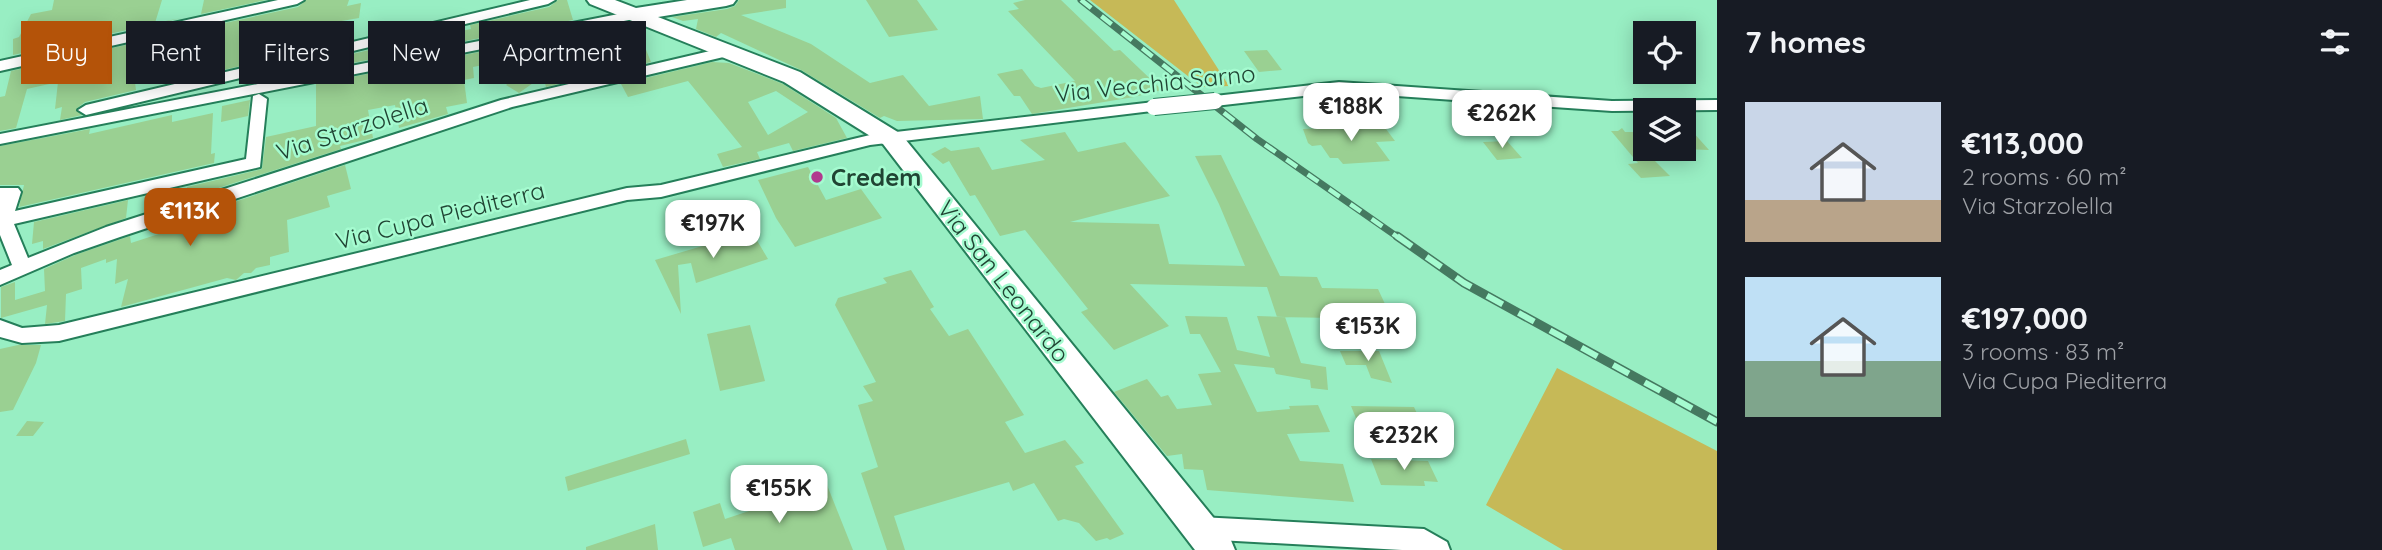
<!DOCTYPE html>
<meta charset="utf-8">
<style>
:root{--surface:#171b24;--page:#242831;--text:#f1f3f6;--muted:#9ea1a6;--accent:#b45309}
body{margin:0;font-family:Quicksand,sans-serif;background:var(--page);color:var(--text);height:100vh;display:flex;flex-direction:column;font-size:26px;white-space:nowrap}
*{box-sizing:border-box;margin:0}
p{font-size:23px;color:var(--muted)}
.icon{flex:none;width:38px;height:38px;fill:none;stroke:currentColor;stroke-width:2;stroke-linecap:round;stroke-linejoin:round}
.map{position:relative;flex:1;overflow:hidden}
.side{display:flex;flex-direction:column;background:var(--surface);width:665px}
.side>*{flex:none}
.banner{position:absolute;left:21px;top:21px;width:665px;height:63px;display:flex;gap:14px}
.buttons{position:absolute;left:1633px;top:21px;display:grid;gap:14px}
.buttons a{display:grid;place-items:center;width:63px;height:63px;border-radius:0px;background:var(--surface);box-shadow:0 4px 18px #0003;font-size:35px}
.price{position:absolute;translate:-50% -60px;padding:0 16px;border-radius:14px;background:#fff;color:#222;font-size:23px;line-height:46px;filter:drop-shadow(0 2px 4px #0008)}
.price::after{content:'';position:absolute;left:50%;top:42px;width:21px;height:16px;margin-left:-10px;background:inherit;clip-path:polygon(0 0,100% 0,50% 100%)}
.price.selected{background:var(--accent);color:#fff}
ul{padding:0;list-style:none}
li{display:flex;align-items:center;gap:21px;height:175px;padding:0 28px}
li span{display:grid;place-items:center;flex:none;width:196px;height:140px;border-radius:0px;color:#555}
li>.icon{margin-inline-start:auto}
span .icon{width:84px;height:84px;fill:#fffc;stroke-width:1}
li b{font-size:30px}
h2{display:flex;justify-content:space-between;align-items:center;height:84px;padding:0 28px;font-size:30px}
.pill{padding:0 24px;border-radius:0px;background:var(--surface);box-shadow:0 4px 18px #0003;font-size:24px;line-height:63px}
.pill.selected{background:var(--accent);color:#fff}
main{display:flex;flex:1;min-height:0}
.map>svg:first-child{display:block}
.green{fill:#c6b957}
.building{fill:#9ad092;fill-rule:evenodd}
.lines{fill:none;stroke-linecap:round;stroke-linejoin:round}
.minor-casing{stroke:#257f5a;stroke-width:4}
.secondary-casing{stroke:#257f5a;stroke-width:4}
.minor{fill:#fff;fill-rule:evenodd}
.secondary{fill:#fff;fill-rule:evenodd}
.rail-far1-casing{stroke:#457960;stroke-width:7}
.rail-casing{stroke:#457960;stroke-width:9}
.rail-far1{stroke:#a5fbd0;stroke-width:4.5;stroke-dasharray:13;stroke-linecap:butt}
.rail{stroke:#a5fbd0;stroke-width:6;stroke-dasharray:18;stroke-linecap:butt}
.minor-bridge-casing{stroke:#257f5a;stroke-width:18;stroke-linecap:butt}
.minor-bridge{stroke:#fff;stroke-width:16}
.poi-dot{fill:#b1398e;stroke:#a5fbd0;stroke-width:2.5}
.labels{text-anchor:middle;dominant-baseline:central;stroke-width:5;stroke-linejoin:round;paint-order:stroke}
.street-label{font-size:24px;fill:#204433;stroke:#a5fbd0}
.poi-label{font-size:24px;font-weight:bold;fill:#204433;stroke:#a5fbd0;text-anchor:start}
</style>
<main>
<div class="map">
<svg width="1717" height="550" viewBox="0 0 1717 550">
<rect width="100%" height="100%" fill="#98eec3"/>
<path class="green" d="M1090 0H1174L1229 86 1202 87Z
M1557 368 1717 451V550H1563L1486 505Z"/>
<path class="building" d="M54 0H162L155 23 182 18 13 55V39L19 37 31 14 52 10Z
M204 0H266L201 14Z
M306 0H349L347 6 361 3 359 18 319 25 323 46 186 79 197 29 298 7Z
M558 0H567L573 20 265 80V75L369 50 370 52 398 46V43L407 41 471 29 470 25 549 7Z
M739 0H786V8L741 15 811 44 870 83 903 75 929 106 980 96 983 119 897 121 884 116 880 118 801 70 721 33 716 37 696 29 698 19 683 21 672 17 727 9 735 6Z
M866 0H917L938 30 889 37Z
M1025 0H1061L1114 51 1120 50 1162 90 1134 97 1032 114 1020 96H1014L997 74 1022 69 1035 86 1041 88 1075 81 1008 11 1019 9 1013 3Z
M629 23 636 25 651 62 623 69 612 37 599 40 593 30Z
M183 32 186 66 134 75 136 90 85 102 76 109 82 115 60 120 62 107 55 109 58 82 27 89 16 128 0 131V97L5 96 11 71Z
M577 33 589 77 546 87 543 76 519 93 506 85 545 53 473 67 474 78 464 80 467 103 446 107 448 114 399 128 395 105 368 110 373 138 340 146 341 149 187 198V187L262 169 266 137 316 126V84Z
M1267 50 1282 70 1259 72 1244 51Z
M712 62 729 63 783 84 836 118 847 138 793 151 789 143 757 152 760 159 723 167 717 154 742 147 688 81 628 97 621 84ZM776 91 808 112 768 135 748 102Z
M250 100 248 116 221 122 222 106Z
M213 113 211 154 215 153 214 163 19 207 24 185H0V146L90 129 89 134 172 115V122Z
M1684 122 1709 150 1684 149Z
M1383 125 1395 141 1376 142 1390 161 1343 164 1338 158H1330L1321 145 1312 146 1308 143 1303 129Z
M1622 128 1625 132H1645V149H1643L1670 176 1641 178 1628 164 1638 163 1611 131H1618Z
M1065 132 1078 152 1125 142 1170 196 1070 222 1159 224 1169 264 1245 266 1219 204 1195 156 1221 155 1280 276 1317 277 1322 288 1378 289 1392 319 1277 317 1267 287 1130 284 1169 326 1114 350 1081 312 1088 309 1025 230 1000 236 975 195 970 196 949 161 943 164 931 154 945 147 951 151 979 147 992 170 1045 160 1020 140Z
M1507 141 1522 158 1497 160 1483 142Z
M345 165 351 189 327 196 330 207 287 220 289 252 270 257V265L256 268 251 273H244L236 280 227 278 121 307 128 279 115 284 117 259 106 263V259L81 268 82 289 66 294 65 321 45 324 47 305 1 318V287L15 282V300L45 291 44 269 75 255 130 236 131 243 168 231 171 223Z
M808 167 826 200 861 189 882 218 795 247 776 218 758 180Z
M128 200 126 218 43 249V241L32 244 34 222Z
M749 227 768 259 696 283 691 263 678 265 681 314 655 260 733 237 731 233Z
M911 270 934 307 930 309 949 336 968 329 1024 415 1005 422 1025 453 1065 440 1084 463 1075 466 1124 534 1110 540 1107 538 1096 541 1079 523 1064 519 1058 521 1034 483 1013 491 1009 482 894 516 905 550H887L861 473 878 467 858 405 873 401 863 386 876 382 835 305 838 298 887 283 883 278Z
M1185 316 1227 317 1237 350 1270 357 1257 316 1285 317 1301 363 1326 367 1328 390 1311 388 1310 380 1276 374 1274 368 1234 364 1257 412 1290 409 1289 406 1318 405 1330 432 1287 434 1300 461 1343 464 1354 502 1207 490 1203 470 1184 469 1182 454 1167 456 1114 392 1147 379 1161 397 1168 395 1177 409 1212 405 1198 374 1221 372 1200 334H1190Z
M750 325 765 381 720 391 707 334Z
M18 345H41L36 363 13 410 0 412V349Z
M1340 351H1379L1392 383 1371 378 1366 365H1346Z
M1351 406 1414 407 1427 435 1362 433Z
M27 421 44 422 33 436H16Z
M686 439 690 454 568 491 565 477Z
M1371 459 1428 461 1438 482 1424 481 1425 486 1381 485Z
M827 485 853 550H735L731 538 703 547 693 512 720 503 725 519Z
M655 524 658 550H586V547Z"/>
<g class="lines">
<defs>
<path id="minor" d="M278 0H304L297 4 0 71V61Z
M530 0H555L548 4 86 115 78 110 86 105Z
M634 11 639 12V18L0 144V134Z
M727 47 732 49 735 52 732 55 512 107 120 237 74 253 0 285V270L12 265 0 235V188H18L21 192 15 211 246 159 253 96 259 94 267 99 260 167 14 224 28 258 106 227 501 100Z
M1339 82 1612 101 1717 100V110L1612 111 1339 92 1215 106 1207 101 1215 96Z
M1154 102 1162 107 1160 110 870 145 661 197 627 200 59 341 22 343 0 337V320L22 328 59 325 627 188 661 185 870 135Z
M1200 517 1424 529 1447 542 1450 550H1402L1200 539 1191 536 1188 528 1191 520Z"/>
<path id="secondary" d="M587 0H615L636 8 687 0H736L733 4 726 6 658 17 800 72 901 134 1230 538 1235 550H1195L883 144 784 82 590 4Z"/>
</defs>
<use href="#minor" class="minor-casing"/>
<use href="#secondary" class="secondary-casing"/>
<use href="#minor" class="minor"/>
<use href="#secondary" class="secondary"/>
<defs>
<path id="rail-far1" d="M1081 0 1257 139 1399 238"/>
<path id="rail" d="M1397 236 1464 283 1717 422"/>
</defs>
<use href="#rail-far1" class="rail-far1-casing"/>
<use href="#rail" class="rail-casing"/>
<use href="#rail-far1" class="rail-far1"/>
<use href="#rail" class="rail"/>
<defs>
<path id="minor-bridge" d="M1154 107 1215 101"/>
</defs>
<use href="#minor-bridge" class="minor-bridge-casing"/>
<use href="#minor-bridge" class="minor-bridge"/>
</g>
<circle class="poi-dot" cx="817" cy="177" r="7"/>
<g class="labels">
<g class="street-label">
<text transform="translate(1155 83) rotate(-6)">Via Vecchia Sarno</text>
<text transform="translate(352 128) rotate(-18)">Via Starzolella</text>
<text transform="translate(440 215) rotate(-14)">Via Cupa Piediterra</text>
<text transform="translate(1004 281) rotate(52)">Via San Leonardo</text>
</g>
<g class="poi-label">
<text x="831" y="177">Credem</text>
</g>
</g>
</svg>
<div class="buttons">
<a><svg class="icon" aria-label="locate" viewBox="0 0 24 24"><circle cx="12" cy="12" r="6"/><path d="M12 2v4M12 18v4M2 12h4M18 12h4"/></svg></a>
<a><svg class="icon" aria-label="layers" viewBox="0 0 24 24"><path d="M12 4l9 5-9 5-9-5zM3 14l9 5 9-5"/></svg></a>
</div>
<b class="price" style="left:1351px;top:143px">€188K</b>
<b class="price" style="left:1502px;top:150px">€262K</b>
<b class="price selected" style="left:190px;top:248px">€113K</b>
<b class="price" style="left:713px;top:260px">€197K</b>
<b class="price" style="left:1368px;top:363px">€153K</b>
<b class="price" style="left:1404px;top:472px">€232K</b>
<b class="price" style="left:779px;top:525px">€155K</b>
<div class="banner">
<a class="pill selected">Buy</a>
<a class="pill">Rent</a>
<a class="pill">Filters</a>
<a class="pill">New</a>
<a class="pill">Apartment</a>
</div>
</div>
<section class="side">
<h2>7 homes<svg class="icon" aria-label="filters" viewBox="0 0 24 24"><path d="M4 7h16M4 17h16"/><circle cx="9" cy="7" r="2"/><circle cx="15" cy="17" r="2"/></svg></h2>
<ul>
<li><span style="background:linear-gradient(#c9d6e8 70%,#b9a48a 0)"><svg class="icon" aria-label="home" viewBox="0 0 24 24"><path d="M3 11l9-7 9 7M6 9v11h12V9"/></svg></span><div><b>€113,000</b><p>2 rooms · 60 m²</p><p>Via Starzolella</p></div></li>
<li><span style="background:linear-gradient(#bfe0f5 60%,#7fa58c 0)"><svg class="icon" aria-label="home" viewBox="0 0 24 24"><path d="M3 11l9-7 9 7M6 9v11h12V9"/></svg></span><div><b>€197,000</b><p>3 rooms · 83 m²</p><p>Via Cupa Piediterra</p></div></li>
</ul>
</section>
</main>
